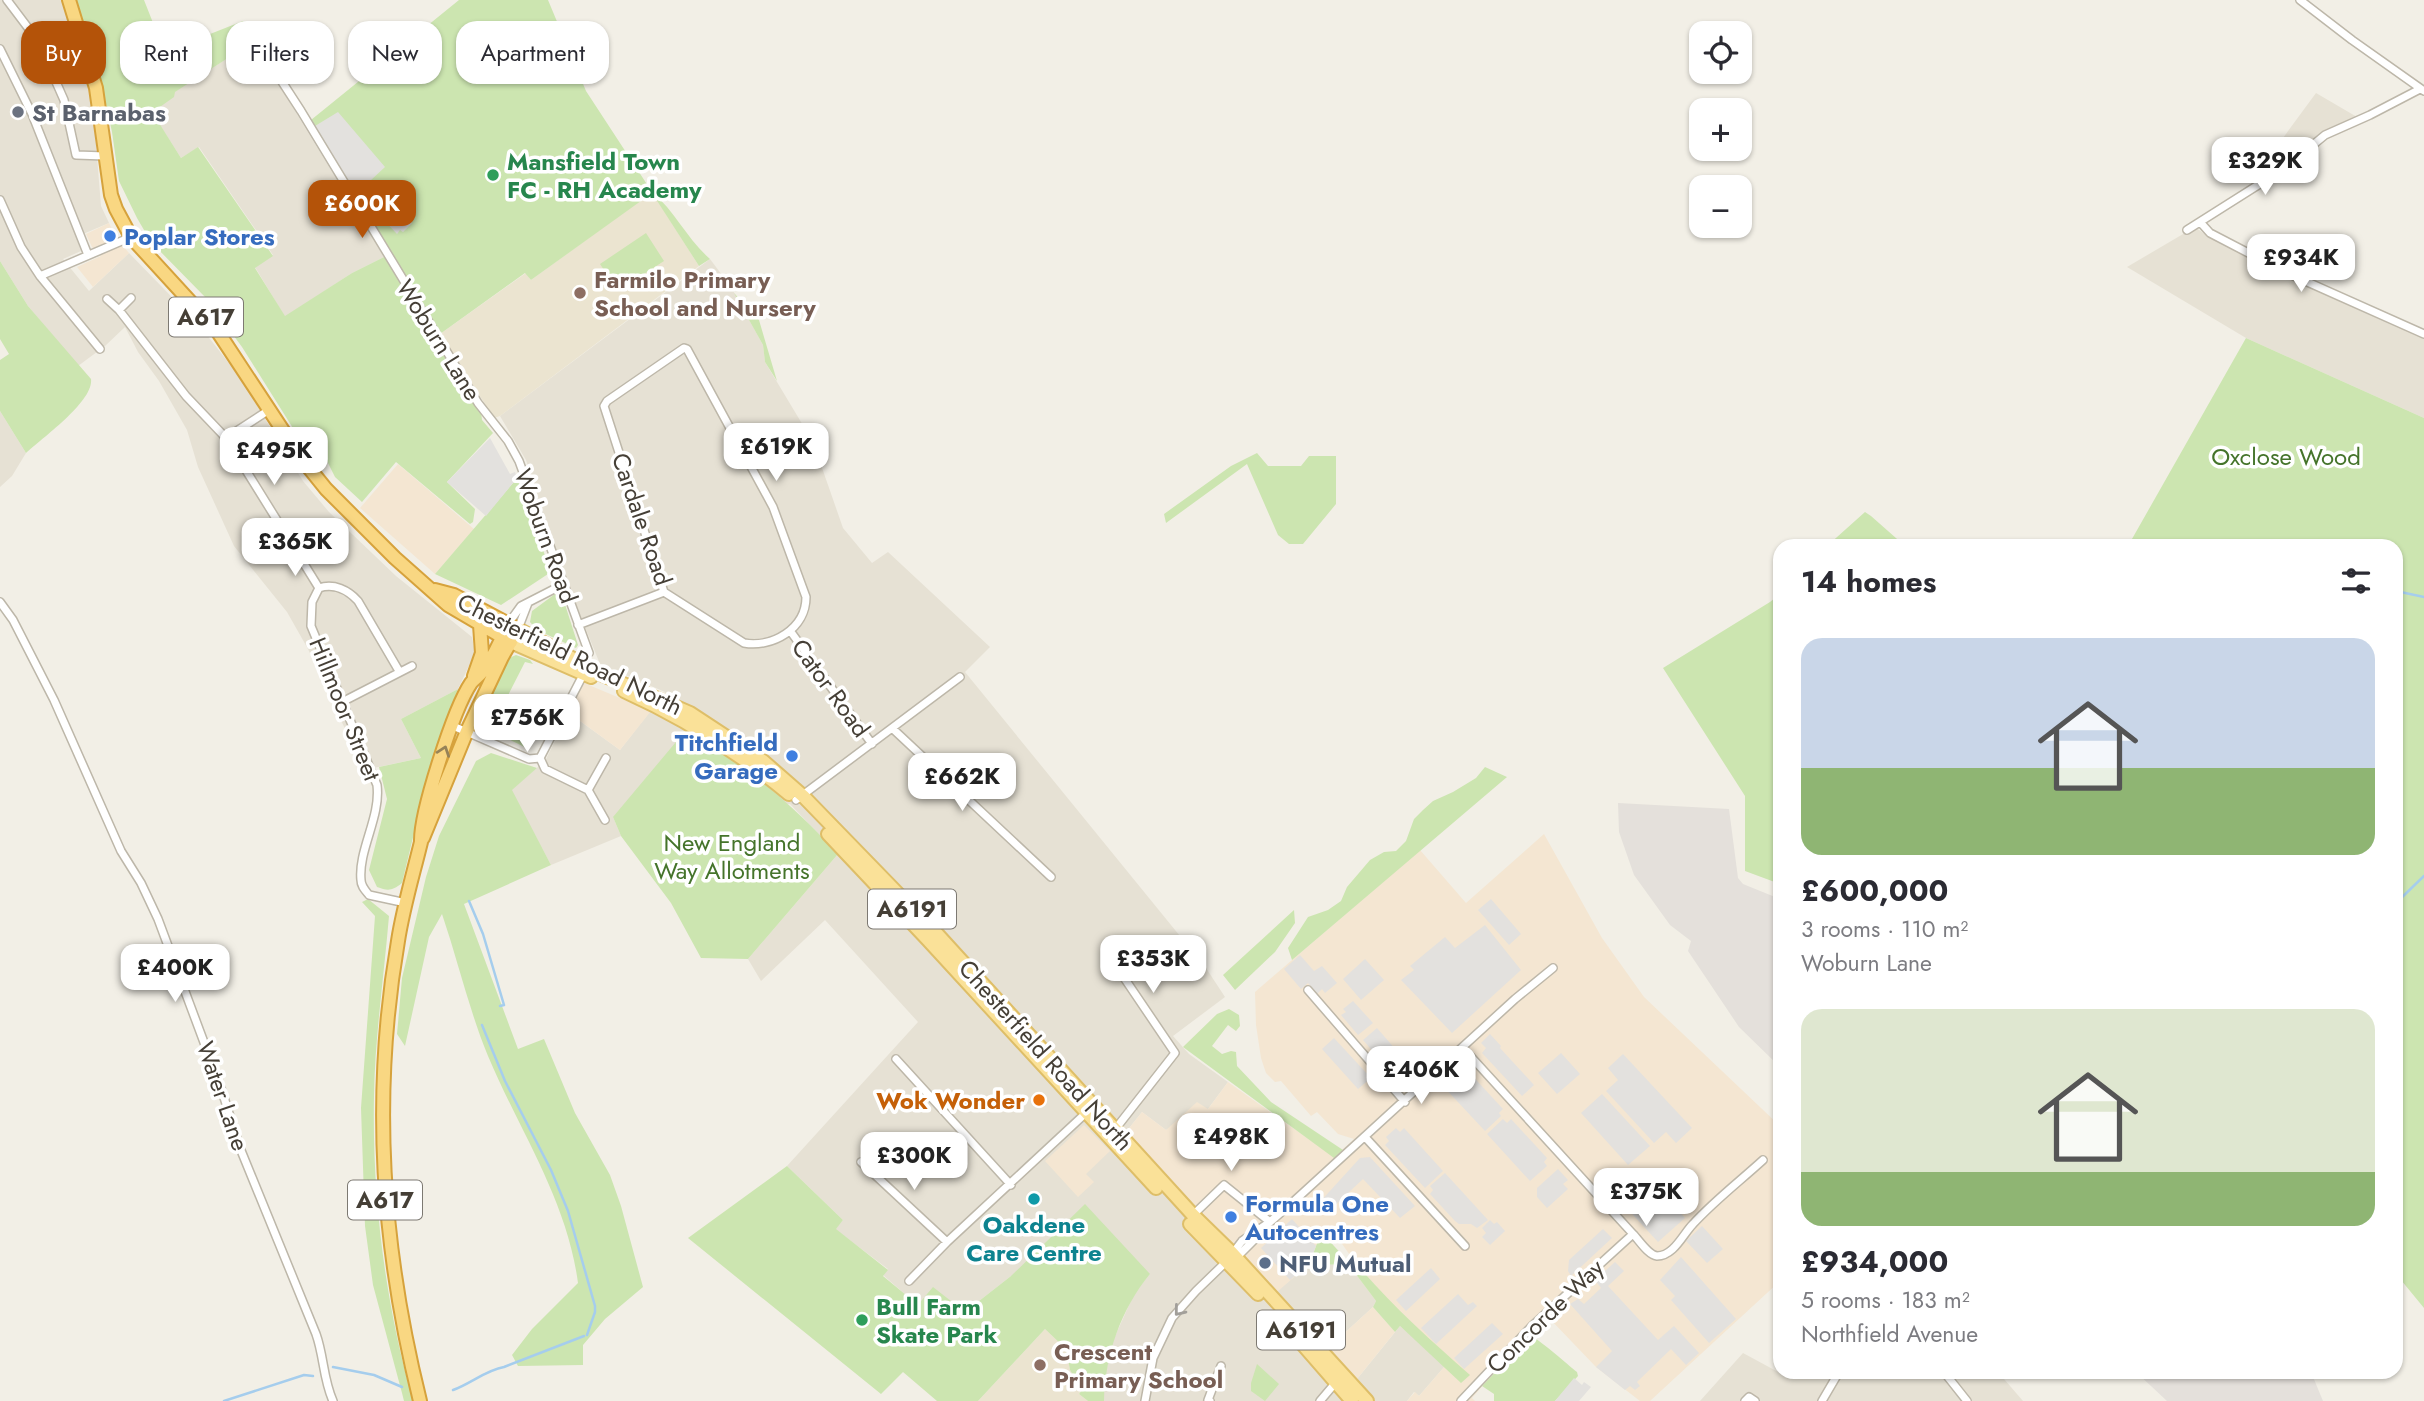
<!DOCTYPE html>
<meta charset="utf-8">
<style>
:root{--surface:#fff;--page:#f2f2f3;--text:#2b2b33;--muted:#7c7c81;--accent:#b45309}
body{margin:0;font-family:Jost,sans-serif;background:var(--page);color:var(--text);height:100vh;display:flex;flex-direction:column;font-size:26px;white-space:nowrap}
*{box-sizing:border-box;margin:0}
p{font-size:23px;color:var(--muted)}
.icon{flex:none;width:38px;height:38px;fill:none;stroke:currentColor;stroke-width:2;stroke-linecap:round;stroke-linejoin:round}
.map{position:relative;flex:1;overflow:hidden}
.sheet{position:absolute;left:1773px;top:539px;width:630px;height:840px;display:flex;flex-direction:column;background:var(--surface);border-radius:21px;box-shadow:0 2px 5px #0004}
.sheet>*{flex:none}
.top-card{position:absolute;left:21px;top:21px;width:665px;height:63px;display:flex;gap:14px}
.buttons{position:absolute;left:1689px;top:21px;display:grid;gap:14px}
.buttons a{display:grid;place-items:center;width:63px;height:63px;border-radius:14px;background:var(--surface);box-shadow:0 2px 5px #0004;font-size:35px}
.price{position:absolute;translate:-50% -60px;padding:0 16px;border-radius:14px;background:#fff;color:#222;font-size:23px;line-height:46px;filter:drop-shadow(0 2px 4px #0008)}
.price::after{content:'';position:absolute;left:50%;top:42px;width:21px;height:16px;margin-left:-10px;background:inherit;clip-path:polygon(0 0,100% 0,50% 100%)}
.price.on{background:var(--accent);color:#fff}
ul{padding:0;list-style:none}
li{display:grid;align-content:center;gap:14px;height:371px;padding:0 28px}
li span{display:grid;place-items:center;height:217px;border-radius:21px;color:#555}
li>.icon{margin-inline-start:auto}
span .icon{width:126px;height:126px;fill:#fffc;stroke-width:1}
li b{font-size:30px}
h2{display:flex;justify-content:space-between;align-items:center;height:84px;padding:0 28px;font-size:30px}
.pill{padding:0 24px;border-radius:21px;background:var(--surface);box-shadow:0 2px 5px #0004;font-size:24px;line-height:63px}
.pill.on{background:var(--accent);color:#fff}
.map>svg:first-child{display:block}
.residential{fill:#e6e1d4}
.commercial{fill:#f4e6d2}
.industrial{fill:#e4e0db}
.education{fill:#ebe4d0}
.green{fill:#cce5b0}
.parking{fill:#e3e1de}
.lines{fill:none;stroke-linecap:round;stroke-linejoin:round}
.stream{stroke:#a5cded;stroke-width:2.5}
.minor-casing{stroke:#bdb7a9;stroke-width:10}
.primary-casing{stroke:#debe68;stroke-width:16}
.trunk-casing{stroke:#d6a23c;stroke-width:16}
.minor{stroke:#fff;stroke-width:7}
.primary{stroke:#fae198;stroke-width:12}
.trunk{stroke:#f9d782;stroke-width:12}
.oneway{stroke:#968358}
.oneway2{stroke:#a29f9a}
.worship-dot{fill:#6b7280;stroke:#fff;stroke-width:2.5}
.leisure-dot{fill:#2e9e5b;stroke:#fff;stroke-width:2.5}
.shop-dot{fill:#3f7fe0;stroke:#fff;stroke-width:2.5}
.education-dot{fill:#8d6e63;stroke:#fff;stroke-width:2.5}
.food-dot{fill:#e8710a;stroke:#fff;stroke-width:2.5}
.culture-dot{fill:#0f9aa8;stroke:#fff;stroke-width:2.5}
.service-dot{fill:#5c6f8a;stroke:#fff;stroke-width:2.5}
.labels{text-anchor:middle;dominant-baseline:central;stroke-width:7;stroke-linejoin:round;paint-order:stroke}
.shield{fill:#fff;stroke:#7d7972;stroke-width:2}
.shield-label{font-size:23px;font-weight:bold;fill:#453f36}
.worship-label{font-size:24px;font-weight:bold;fill:#5b616d;stroke:#fff;text-anchor:start}
.leisure-label{font-size:24px;font-weight:bold;fill:#27864d;stroke:#fff;text-anchor:start}
.shop-label{font-size:24px;font-weight:bold;fill:#366cbe;stroke:#fff;text-anchor:start}
.education-label{font-size:24px;font-weight:bold;fill:#785e54;stroke:#fff;text-anchor:start}
.street-label{font-size:24px;fill:#453f36;stroke:#fff}
.park-label{font-size:24px;fill:#45742b;stroke:#fff}
.food-label{font-size:24px;font-weight:bold;fill:#c56008;stroke:#fff;text-anchor:end}
.culture-label{font-size:24px;font-weight:bold;fill:#0d838f;stroke:#fff}
.service-label{font-size:24px;font-weight:bold;fill:#4e5e75;stroke:#fff;text-anchor:start}
</style>
<div class="map">
<svg width="2424" height="1401" viewBox="0 0 2424 1401">
<rect width="100%" height="100%" fill="#f2efe6"/>
<path class="residential" d="M0 0H63L88 78 95 132 101 206 109 223 76 237 81 251 63 259 89 291 129 253 199 325 239 376 303 481 329 512 396 576 472 637 475 653 458 689 401 719 421 758 364 770 308 649 287 612 234 546 198 467 187 430 159 381 138 352 125 327 105 346 78 366 28 306 0 261Z
M253 42 384 257 352 273 285 317 255 267 273 255 199 147 181 158 149 108Z
M2316 93 2357 117 2320 134 2277 168 2269 157Z
M2195 227 2210 238 2424 338V418L2246 338 2127 267Z
M710 259 731 287 763 345 765 362 813 442 843 528 872 563 888 552 990 647 965 672 1206 968 1225 997 1173 1036 1189 1054 1228 1082 1208 1109 1166 1130 1142 1112 1126 1132 1277 1291 1309 1264 1349 1265 1376 1301 1373 1307 1327 1349 1357 1379 1400 1326 1445 1366 1419 1396 1414 1392 1407 1401H1104V1381L1112 1343 1134 1294 1150 1274 1011 1276 965 1312 916 1307 904 1298 906 1295 883 1275 888 1269 835 1229 843 1220 787 1166 918 1022 825 920 761 981 748 959 838 854 790 804 613 817 621 836 551 865 511 790 545 761 569 713 620 750 665 692 600 664 561 568 526 460 500 416Z
M0 411 26 453 12 476 0 487Z
M1743 1353 1789 1378 1793 1372H1998L2023 1401H1700Z"/>
<path class="commercial" d="M109 223 116 238 129 253 93 287 77 267 101 256 92 247 86 234Z
M398 464 474 529 435 574 360 508Z
M584 683 651 711 620 750 569 713Z
M1544 834 1602 938 1644 997 1780 1126V1281L1650 1401H1640L1596 1367 1550 1319 1498 1368 1472 1398 1475 1401H1407L1415 1392 1419 1396 1445 1366 1461 1383 1418 1329 1384 1296 1354 1261 1331 1228 1320 1236 1309 1264 1277 1292 1126 1132 1142 1112 1166 1130 1197 1102 1208 1109 1228 1082 1334 1157 1354 1139 1338 1134 1317 1112 1311 1116 1281 1081 1275 1082 1266 1073 1261 1058 1256 1025 1255 992 1420 850 1466 903Z
M1084 1125 1110 1151 1086 1174 1094 1182 1078 1197 1045 1161Z
M1373 1307 1395 1332 1357 1379 1327 1349Z"/>
<path class="industrial" d="M1618 803 1729 809 1738 878 1743 884 1780 899V1067L1739 1027 1688 951 1691 941 1670 925 1634 875 1619 832Z
M2136 1372H2311L2323 1401H2167Z"/>
<path class="education" d="M652 192 699 266 500 416 494 418 440 334 526 273 531 280Z
M1045 1329 1066 1349 1070 1370 1082 1390 1079 1394 1088 1401H978Z"/>
<path class="green" d="M76 0H144L159 38 167 51 243 21 253 42 175 92 174 97 157 109 154 115 181 158 198 147 273 256 255 268 285 316 352 273 384 257 388 261 437 344 481 411 482 420 493 433 447 482 475 509 473 522 470 524 396 462 362 502 335 477 310 427 296 433 242 347 206 298 151 242 137 218 119 181 112 132 100 76Z
M459 0H548L586 91 652 192C675 211 687 239 710 259L699 266 652 193 531 280 525 273 440 334 311 120Z
M646 233 664 261 618 291 600 264Z
M0 261 28 306 91 379C94 401 42 438 26 453L0 411V360L9 354 0 339Z
M734 293 759 320 777 381 765 362 763 345Z
M2246 338 2424 418V1308L2401 1280 2396 1283V546H2128Z
M1257 453 1268 466H1301L1309 456H1336V504L1303 544H1289L1278 535 1247 464 1166 523 1164 514 1231 466Z
M518 481 551 572 501 605 435 574 513 483Z
M1865 512 1871 516 1905 546H1827Z
M555 594 562 595 578 645 576 648 537 630 530 622 532 611Z
M1780 594V884L1745 871V796L1663 668 1770 602Z
M516 655 530 660 533 664 525 662 499 713C500 729 515 735 527 743L528 748H526C514 741 480 729 486 712 488 704 493 698 493 690L507 659Z
M458 689 431 763 402 883C392 891 388 891 377 887L369 870 387 799 379 767 421 758 401 719Z
M686 730C746 765 791 803 838 854L748 959 701 958 671 903 621 836 613 817Z
M491 753 537 768 512 790 551 865 464 904 518 1049 544 1039 575 1113 610 1175 621 1206 643 1287 605 1319 583 1345V1365L518 1366 512 1355 532 1329 578 1283C567 1200 520 1132 488 1056 469 1010 458 961 442 914L429 937 405 1046 397 1034 402 978 426 877 439 836 476 761Z
M1485 767 1507 777 1292 960 1288 948 1308 917 1328 910 1341 901 1347 887 1370 860 1384 852 1396 851 1406 841 1414 819 1423 810 1433 801 1453 792 1476 778Z
M368 899 389 916C384 976 375 1036 374 1096 372 1199 385 1302 413 1401H404L402 1393 373 1285 365 1226 361 1108 375 916 362 902Z
M1294 910 1295 923 1275 952 1235 990 1223 975Z
M1229 1009 1239 1015 1240 1026 1236 1031 1228 1025 1212 1046 1222 1054 1231 1051 1236 1052 1237 1066 1271 1102 1343 1150 1334 1158 1183 1047 1217 1014Z
M787 1166 843 1220 836 1229 888 1270 883 1276 906 1295 904 1298 916 1307 933 1287 965 1312 1011 1276 1085 1204 1150 1274C1121 1309 1105 1355 1104 1401H1088L1079 1394 1082 1390 1070 1370 1066 1349 1045 1329 978 1401H937L903 1372 881 1394 688 1238Z
M1323 1234 1346 1259 1354 1261C1389 1303 1429 1339 1470 1375L1461 1383 1400 1326 1395 1332 1373 1307 1376 1301 1349 1265 1309 1264 1320 1236Z
M1530 1336C1537 1337 1568 1365 1577 1372L1578 1376 1555 1401H1494V1394L1482 1386Z
M1257 1364 1279 1384 1265 1401 1251 1391V1383Z"/>
<path class="parking" d="M338 112 385 167 356 194 315 126Z
M377 187 412 223 403 232 400 230 397 234 364 199Z
M490 438 510 474 515 472 518 481 513 483 486 516 447 482Z
M1491 899 1521 934 1509 945 1478 910Z
M1485 925 1521 970 1452 1033 1401 980 1414 970 1410 966 1445 937 1455 948Z
M1300 955 1314 971 1322 966 1337 983 1325 993 1322 989 1317 994 1308 983 1301 989 1284 969Z
M1365 959 1384 980 1361 1000 1343 979Z
M1353 1001 1373 1023 1358 1035 1341 1015 1346 1012 1343 1009Z
M1377 1028 1397 1051 1388 1060 1385 1057 1381 1061 1363 1040Z
M1490 1034 1501 1046 1500 1048 1534 1085 1522 1096 1482 1053 1486 1048 1481 1043Z
M1334 1038 1371 1078 1358 1089 1322 1049Z
M1561 1053 1580 1074 1557 1094 1538 1073Z
M1623 1054 1692 1128 1676 1143 1666 1132 1654 1143 1606 1091 1618 1080 1608 1068Z
M1459 1069 1463 1073 1467 1070 1503 1109 1499 1113 1501 1116 1485 1131 1442 1085Z
M1602 1094 1650 1146 1628 1165 1581 1113Z
M1503 1119 1507 1123 1511 1119 1547 1158 1544 1162 1547 1166 1530 1181 1487 1134Z
M1396 1128 1400 1132 1404 1128 1443 1171 1425 1188 1385 1145 1389 1141 1386 1137Z
M1370 1157 1415 1206 1400 1218 1363 1179 1329 1211 1319 1203 1360 1158Z
M1558 1169 1568 1180 1563 1184 1568 1189 1547 1208 1537 1197V1188Z
M1445 1173 1488 1220 1477 1228 1471 1224H1459L1455 1221 1430 1194 1433 1190 1430 1186Z
M1649 1178 1685 1218 1658 1242 1622 1203Z
M1292 1219 1316 1246 1309 1264 1290 1280 1261 1248Z
M1490 1220 1494 1224 1497 1222 1505 1231 1490 1245 1482 1237 1486 1233 1482 1228Z
M1702 1226 1723 1249 1707 1263 1686 1241Z
M1603 1229 1612 1238 1571 1276 1568 1271 1569 1260Z
M1681 1257 1736 1319 1709 1343 1671 1300 1675 1296 1660 1280Z
M1615 1262 1624 1271 1608 1286 1658 1340 1674 1326 1699 1353 1686 1365 1671 1349 1637 1382 1640 1386 1635 1390 1630 1386 1625 1390 1596 1367 1612 1351 1570 1304 1578 1299 1584 1304 1601 1288 1595 1280Z
M1431 1268 1440 1279 1406 1311 1396 1300Z
M1458 1294 1468 1305 1473 1302 1477 1306 1436 1344 1421 1328Z
M1492 1323 1503 1334 1464 1369 1454 1358Z
M1574 1378 1582 1385 1584 1382 1591 1387 1579 1401H1555Z"/>
<g class="lines">
<path class="stream" d="M2396 591 2424 597
M469 901 483 934 504 1005 500 1006
M2396 903 2424 876
M482 1025 505 1081 551 1170 568 1211 595 1306V1312L587 1335
M333 1367 374 1375 402 1387
M453 1390C470 1384 486 1370 504 1367L584 1336
M224 1401 304 1375 313 1376"/>
<defs>
<path id="minor" d="M7 0 38 41 64 100 76 155 105 156
M2300 0 2352 40 2424 91
M255 40 301 111 478 403 508 441 519 461 589 653
M0 49 32 114 88 255
M0 200 21 247 40 276 100 349
M2201 223 2210 233 2285 272 2424 334
M2187 230 2285 168 2325 135 2370 115 2420 89
M40 276 131 237
M107 299 119 310 186 396 226 438 319 588
M119 310 131 298
M684 348 687 349 773 507 806 597C806 629 772 648 744 643L664 592 604 406 607 401Z
M226 438 269 410
M0 602 13 620 54 700 121 851 141 883 158 919 221 1088 240 1148 316 1334C324 1356 323 1379 333 1401
M508 624 521 606 564 584
M578 625 664 592
M518 629 528 603
M791 632 872 744
M399 671 358 601C348 590 334 583 319 588L312 602 311 626 377 785C381 817 358 850 361 880 361 886 365 890 369 895L406 903
M584 673 540 758 545 769 588 790 605 820
M344 701 412 666
M453 726 529 759 540 758
M893 729 1051 877
M588 790 606 758
M796 800 960 677
M1108 954 1175 1053 1113 1132
M1308 990 1405 1102
M896 1059 1011 1185
M1365 1137 1465 1246
M861 1162 947 1242
M1193 1215 1224 1185 1270 1222
M1633 1234C1639 1240 1648 1255 1657 1256 1674 1256 1683 1234 1693 1224 1714 1201 1740 1181 1763 1160
M1235 1259 1266 1228
M909 1281 947 1242 1087 1112
M1944 1372 1967 1401
M1145 1401 1153 1358 1172 1318 1196 1291 1226 1262 1242 1241 1270 1222 1293 1202 1515 999 1553 968
M1210 1401 1208 1400 1221 1366
M1320 1401 1337 1381
M1461 1401 1532 1326 1633 1234 1463 1048
M1745 1401 1749 1397 1755 1401
M1822 1401 1839 1372"/>
<path id="primary" d="M518 629 603 675 690 713 763 761 803 796 938 935 1193 1215 1231 1252 1367 1401
M511 642 591 677
M624 691C684 718 738 752 789 794
M828 834 928 940 1156 1188
M1190 1224 1258 1294
M1284 1323 1352 1401"/>
<path id="trunk" d="M69 0 96 88 111 195 116 209 131 237 218 332 301 458 326 489 395 558 448 605 511 642
M474 676 482 653 480 625
M423 838 467 731 502 657 518 629 454 595 435 590
M420 1401C382 1248 371 1097 398 941 403 908 413 875 421 842 420 813 454 708 471 683 474 679 479 676 482 672 493 658 501 641 508 624"/>
</defs>
<use href="#minor" class="minor-casing"/>
<use href="#primary" class="primary-casing"/>
<use href="#trunk" class="trunk-casing"/>
<use href="#minor" class="minor"/>
<use href="#primary" class="primary"/>
<use href="#trunk" class="trunk"/>
</g>
<defs><path id="oneway-chevron" d="M-2-3.5L2.5 0L-2 3.5" fill="none" stroke-width="1.6" stroke-linecap="round" stroke-linejoin="round" transform="scale(1.75)"/></defs>
<use class="oneway" href="#oneway-chevron" transform="translate(444 751) rotate(-71)"/>
<use class="oneway2" href="#oneway-chevron" transform="translate(1179 1311) rotate(129)"/>
<circle class="worship-dot" cx="18" cy="112" r="7"/>
<g class="leisure-dot">
<circle cx="493" cy="175" r="7"/>
<circle cx="862" cy="1320" r="7"/>
</g>
<g class="shop-dot">
<circle cx="110" cy="236" r="7"/>
<circle cx="792" cy="756" r="7"/>
<circle cx="1231" cy="1217" r="7"/>
</g>
<g class="education-dot">
<circle cx="580" cy="293" r="7"/>
<circle cx="1040" cy="1365" r="7"/>
</g>
<circle class="food-dot" cx="1039" cy="1100" r="7"/>
<circle class="culture-dot" cx="1034" cy="1199" r="7"/>
<circle class="service-dot" cx="1265" cy="1263" r="7"/>
<g class="labels">
<g class="shield">
<rect x="169" y="297.5" width="74" height="39" rx="5"/>
<rect x="868" y="889.5" width="88" height="39" rx="5"/>
<rect x="348" y="1180.5" width="74" height="39" rx="5"/>
<rect x="1257" y="1310.5" width="88" height="39" rx="5"/>
</g>
<g class="shield-label">
<text x="206" y="317">A617</text>
<text x="912" y="909">A6191</text>
<text x="385" y="1200">A617</text>
<text x="1301" y="1330">A6191</text>
</g>
<g class="worship-label">
<text x="32" y="112">St Barnabas</text>
</g>
<g class="leisure-label">
<text x="507" y="161">Mansfield Town<tspan x="507" dy="28">FC - RH Academy</tspan></text>
<text x="876" y="1306">Bull Farm<tspan x="876" dy="28">Skate Park</tspan></text>
</g>
<g class="shop-label">
<text x="124" y="236">Poplar Stores</text>
<text x="778" y="742" text-anchor="end">Titchfield<tspan x="778" dy="28">Garage</tspan></text>
<text x="1245" y="1203">Formula One<tspan x="1245" dy="28">Autocentres</tspan></text>
</g>
<g class="education-label">
<text x="594" y="279">Farmilo Primary<tspan x="594" dy="28">School and Nursery</tspan></text>
<text x="1054" y="1351">Crescent<tspan x="1054" dy="28">Primary School</tspan></text>
</g>
<g class="street-label">
<text transform="translate(439 340) rotate(58)">Woburn Lane</text>
<text transform="translate(642 519) rotate(71)">Cardale Road</text>
<text transform="translate(546 536) rotate(70)">Woburn Road</text>
<text transform="translate(570 654) rotate(26)">Chesterfield Road North</text>
<text transform="translate(831 688) rotate(54)">Cator Road</text>
<text transform="translate(345 709) rotate(68)">Hillmoor Street</text>
<text transform="translate(1046 1055) rotate(48)">Chesterfield Road North</text>
<text transform="translate(223 1096) rotate(71)">Water Lane</text>
<text transform="translate(1545 1316) rotate(-44)">Concorde Way</text>
</g>
<g class="park-label">
<text x="2286" y="456">Oxclose Wood</text>
<text x="732" y="842">New England<tspan x="732" dy="28">Way Allotments</tspan></text>
</g>
<g class="food-label">
<text x="1025" y="1100">Wok Wonder</text>
</g>
<g class="culture-label">
<text x="1034" y="1224">Oakdene<tspan x="1034" dy="28">Care Centre</tspan></text>
</g>
<g class="service-label">
<text x="1279" y="1263">NFU Mutual</text>
</g>
</g>
</svg>
<div class="buttons">
<a><svg class="icon" aria-label="locate" viewBox="0 0 24 24"><circle cx="12" cy="12" r="6"/><path d="M12 2v4M12 18v4M2 12h4M18 12h4"/></svg></a>
<a>+</a>
<a>−</a>
</div>
<b class="price" style="left:2265px;top:197px">£329K</b>
<b class="price on" style="left:362px;top:240px">£600K</b>
<b class="price" style="left:2301px;top:294px">£934K</b>
<b class="price" style="left:776px;top:483px">£619K</b>
<b class="price" style="left:274px;top:487px">£495K</b>
<b class="price" style="left:295px;top:578px">£365K</b>
<b class="price" style="left:527px;top:754px">£756K</b>
<b class="price" style="left:962px;top:813px">£662K</b>
<b class="price" style="left:1153px;top:995px">£353K</b>
<b class="price" style="left:175px;top:1004px">£400K</b>
<b class="price" style="left:1421px;top:1106px">£406K</b>
<b class="price" style="left:1231px;top:1173px">£498K</b>
<b class="price" style="left:914px;top:1192px">£300K</b>
<b class="price" style="left:1646px;top:1228px">£375K</b>
<div class="top-card">
<a class="pill on">Buy</a>
<a class="pill">Rent</a>
<a class="pill">Filters</a>
<a class="pill">New</a>
<a class="pill">Apartment</a>
</div>
<section class="sheet">
<h2>14 homes<svg class="icon" aria-label="filters" viewBox="0 0 24 24"><path d="M4 7h16M4 17h16"/><circle cx="9" cy="7" r="2"/><circle cx="15" cy="17" r="2"/></svg></h2>
<ul>
<li><span style="background:linear-gradient(#c9d6e8 60%,#8fb573 0)"><svg class="icon" aria-label="home" viewBox="0 0 24 24"><path d="M3 11l9-7 9 7M6 9v11h12V9"/></svg></span><div><b>£600,000</b><p>3 rooms · 110 m²</p><p>Woburn Lane</p></div></li>
<li><span style="background:linear-gradient(#dfe7d0 75%,#8fb573 0)"><svg class="icon" aria-label="home" viewBox="0 0 24 24"><path d="M3 11l9-7 9 7M6 9v11h12V9"/></svg></span><div><b>£934,000</b><p>5 rooms · 183 m²</p><p>Northfield Avenue</p></div></li>
</ul>
</section>
</div>
